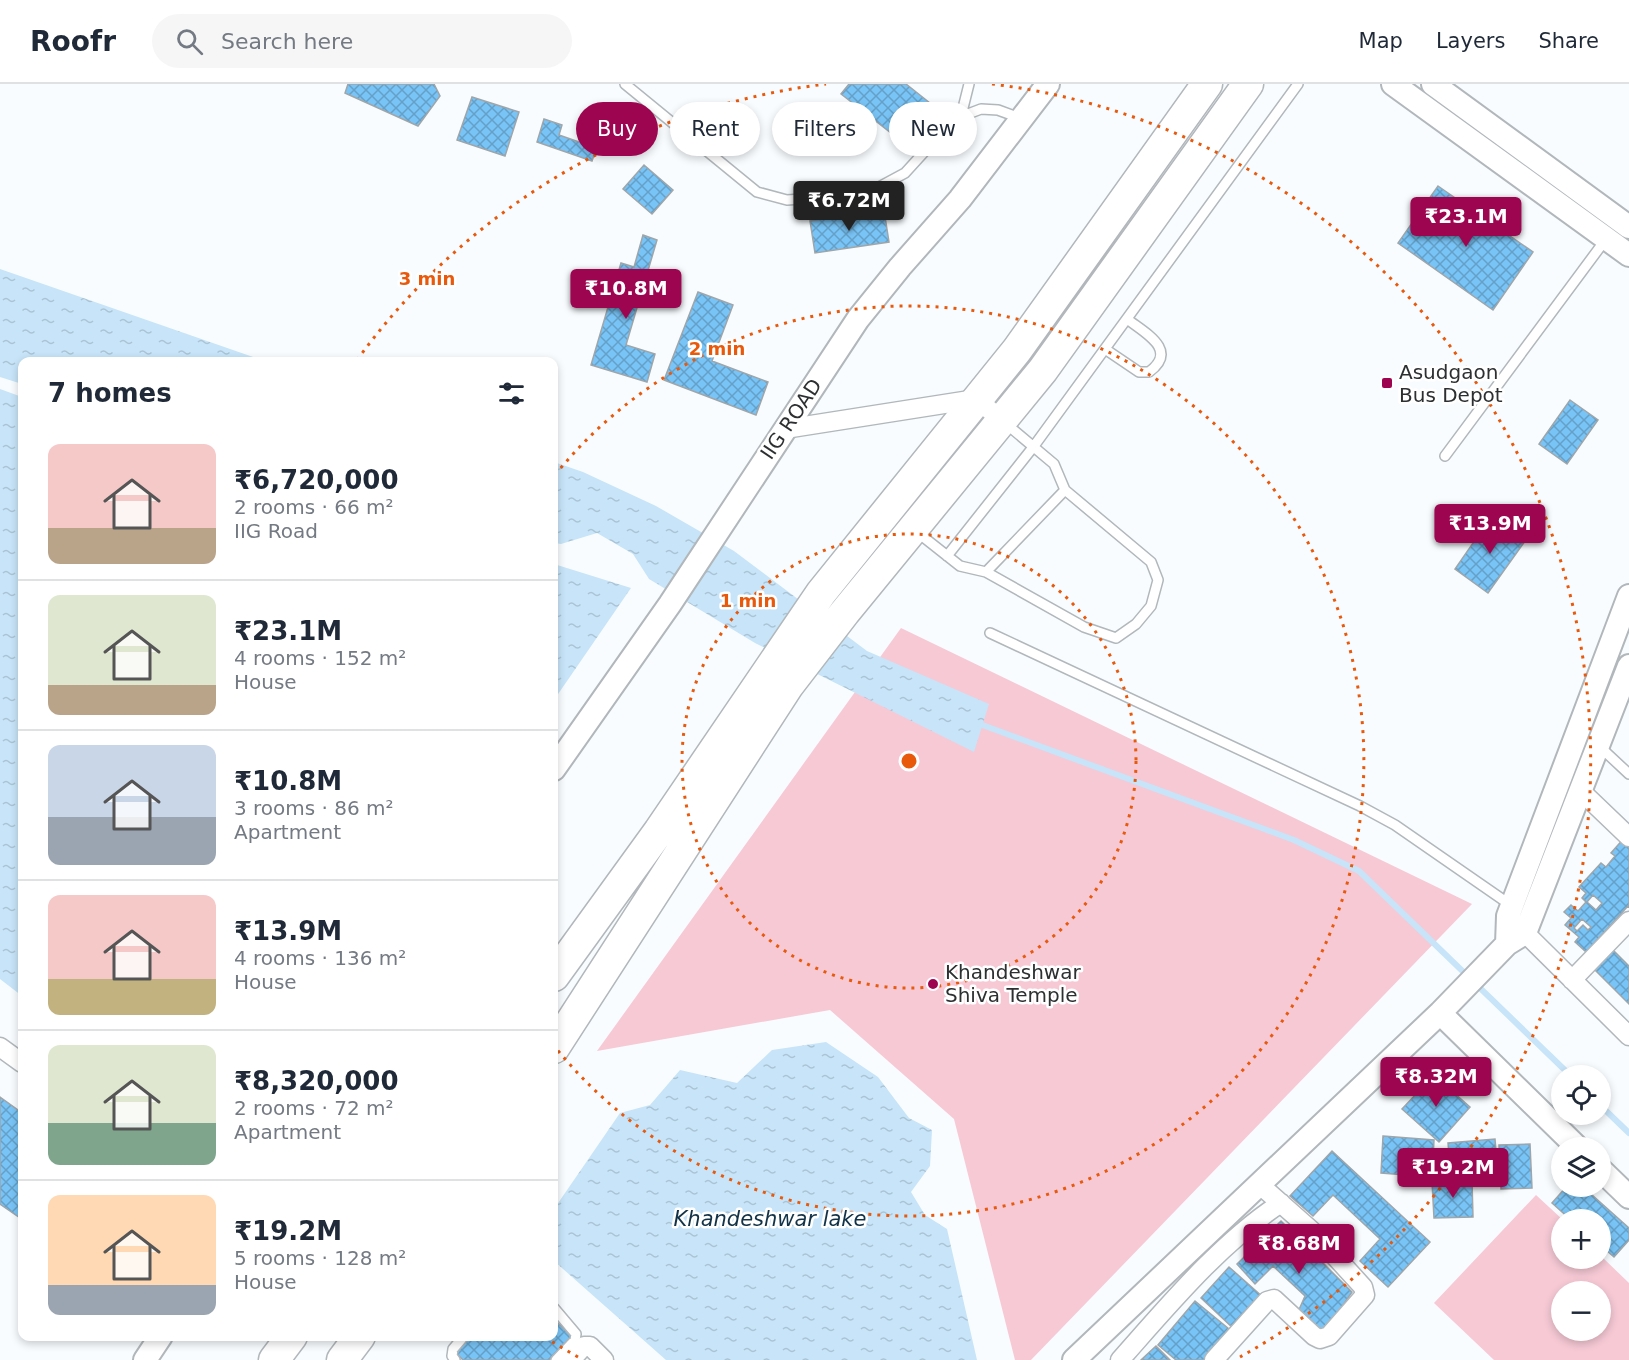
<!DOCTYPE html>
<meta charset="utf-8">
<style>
:root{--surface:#fff;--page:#f6f6f7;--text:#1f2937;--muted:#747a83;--line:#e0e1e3;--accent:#9d0551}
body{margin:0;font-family:"DejaVu Sans",sans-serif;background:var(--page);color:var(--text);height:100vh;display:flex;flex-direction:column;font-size:22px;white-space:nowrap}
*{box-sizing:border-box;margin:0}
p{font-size:20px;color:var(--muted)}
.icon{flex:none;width:33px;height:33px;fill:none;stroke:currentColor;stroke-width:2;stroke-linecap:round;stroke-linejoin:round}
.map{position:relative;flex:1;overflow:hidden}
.drawer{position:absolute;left:18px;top:273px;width:540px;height:984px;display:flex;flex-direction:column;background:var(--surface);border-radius:12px;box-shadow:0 3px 9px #0003}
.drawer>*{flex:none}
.hud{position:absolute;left:576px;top:18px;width:570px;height:54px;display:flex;gap:12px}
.controls{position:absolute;left:1551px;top:981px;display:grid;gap:12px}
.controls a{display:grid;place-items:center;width:60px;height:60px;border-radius:50%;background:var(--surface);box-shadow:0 3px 9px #0003;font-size:30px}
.price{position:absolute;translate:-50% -51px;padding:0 14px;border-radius:6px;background:var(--accent);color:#fff;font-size:20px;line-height:39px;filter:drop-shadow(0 2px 3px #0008)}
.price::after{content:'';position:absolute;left:50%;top:36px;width:18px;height:14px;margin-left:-9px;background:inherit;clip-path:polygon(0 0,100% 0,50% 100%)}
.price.current{background:#222;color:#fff}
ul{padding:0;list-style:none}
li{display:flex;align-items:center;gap:18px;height:150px;padding:0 30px}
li+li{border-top:2px solid var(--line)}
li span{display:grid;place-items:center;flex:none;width:168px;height:120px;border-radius:12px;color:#555}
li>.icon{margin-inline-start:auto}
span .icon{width:72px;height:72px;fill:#fffc;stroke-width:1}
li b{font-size:26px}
h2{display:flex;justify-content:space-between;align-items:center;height:72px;padding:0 30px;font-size:26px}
.pill{padding:0 21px;border-radius:27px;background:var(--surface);box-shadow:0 3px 9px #0003;font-size:21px;line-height:54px}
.pill.current{background:var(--accent);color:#fff}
header{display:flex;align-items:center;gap:36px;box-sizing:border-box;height:84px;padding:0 30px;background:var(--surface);border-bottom:2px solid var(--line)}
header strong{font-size:28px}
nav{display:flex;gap:33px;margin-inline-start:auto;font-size:21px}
.search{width:420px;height:54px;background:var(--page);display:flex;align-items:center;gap:15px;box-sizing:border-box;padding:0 21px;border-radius:33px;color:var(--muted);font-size:22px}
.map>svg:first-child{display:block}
.park{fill:#f6c9d5;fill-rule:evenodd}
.water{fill:url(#water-ripples)}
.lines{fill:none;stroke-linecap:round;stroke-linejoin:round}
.stream{stroke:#c7e4f8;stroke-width:6}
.building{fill:url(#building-cross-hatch);stroke:#9fa5a9;stroke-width:1.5;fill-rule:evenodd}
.service-casing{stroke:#b1b7bb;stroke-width:12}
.minor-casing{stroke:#b1b7bb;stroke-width:21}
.tertiary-casing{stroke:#b1b7bb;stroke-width:26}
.trunk-casing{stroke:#b1b7bb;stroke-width:33}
.service{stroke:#fff;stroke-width:9}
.minor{stroke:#fff;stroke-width:18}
.tertiary{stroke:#fff;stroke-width:22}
.trunk{stroke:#fff;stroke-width:30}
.ring{fill:none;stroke:#e8590c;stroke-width:3;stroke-dasharray:3 6}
.poi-dot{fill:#9d0551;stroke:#fff;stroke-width:2}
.labels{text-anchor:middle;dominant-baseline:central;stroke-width:5;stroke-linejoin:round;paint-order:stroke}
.poi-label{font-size:20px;fill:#2d2f31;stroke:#fff;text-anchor:start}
.street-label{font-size:20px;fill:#2d2f31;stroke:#fff}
.water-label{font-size:21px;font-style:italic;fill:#123347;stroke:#fff}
.centre{fill:#e8590c;stroke:#fff;stroke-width:3}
.ring-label{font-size:18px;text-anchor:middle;font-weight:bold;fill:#e8590c;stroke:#fff;stroke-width:5;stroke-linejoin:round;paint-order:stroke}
</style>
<header>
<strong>Roofr</strong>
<div class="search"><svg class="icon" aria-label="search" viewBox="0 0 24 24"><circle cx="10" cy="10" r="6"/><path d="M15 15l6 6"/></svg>Search here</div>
<nav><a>Map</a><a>Layers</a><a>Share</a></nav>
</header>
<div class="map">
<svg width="1629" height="1276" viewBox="0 0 1629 1276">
<defs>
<pattern id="water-ripples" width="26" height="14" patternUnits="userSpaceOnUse" patternTransform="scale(1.5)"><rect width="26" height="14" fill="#c7e4f8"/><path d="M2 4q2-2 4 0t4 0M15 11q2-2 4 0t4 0" fill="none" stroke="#abc4d5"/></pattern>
<pattern id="building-cross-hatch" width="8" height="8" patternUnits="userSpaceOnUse" patternTransform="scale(1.5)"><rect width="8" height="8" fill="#79c4f6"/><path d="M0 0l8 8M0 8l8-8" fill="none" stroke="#64a0c8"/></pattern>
</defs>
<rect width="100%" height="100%" fill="#f8fcfe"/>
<path class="park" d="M901 544 1472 820 1031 1276H1015L954 1035 830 926 597 967Z
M1536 1111 1562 1135V1174H1600L1601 1172 1629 1199V1276H1494L1434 1219ZM1562 1208H1600V1246H1562Z"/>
<path class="water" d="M0 185 265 277 22 278V300L0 293Z
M0 305 22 313V912L0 895Z
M554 378 583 388 656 422 734 467 867 567 989 620 974 668 755 559 649 495 633 470 597 449 561 460 554 459Z
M554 480 631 504 554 616Z
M826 958 878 993 909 1034 932 1046 930 1082 911 1108 925 1131 947 1145 977 1276H666L554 1177V1125L620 1029 650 1021 680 986 737 999 772 966Z"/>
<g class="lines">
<path class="stream" d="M977 639 1294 756 1359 787 1571 992
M1600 1021 1629 1049"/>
</g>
<path class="building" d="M348 0H434L440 12 418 42 345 9Z
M849 0H906L935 23 905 60 841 10Z
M472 13 519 28 505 72 457 56Z
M544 35 562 41 559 51 579 58 582 48 600 54 592 77 537 58Z
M644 81 673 106 652 130 623 105Z
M1438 102 1533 168 1493 226 1398 159Z
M884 126 889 158 815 169 810 137Z
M643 151 657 156 626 261 655 270 647 298 591 281 621 179 634 183Z
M698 208 733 221 712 277 768 298 756 331 664 296Z
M1570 316 1598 336 1567 380 1539 360Z
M1491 433 1525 457 1488 509 1455 485Z
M1625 753 1629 757V823L1628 822 1586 868 1575 858 1579 853 1565 841 1571 834 1564 828 1571 821 1578 827 1586 818 1582 814 1586 809 1579 803 1601 779 1606 783 1615 772 1611 769ZM1593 811 1602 819 1596 826 1587 818ZM1582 835 1591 843 1588 846 1583 841 1577 847 1574 844Z
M1611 864 1629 882V920L1592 883Z
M1434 991 1470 1023 1439 1058 1402 1025Z
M0 1013 22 1029V1130L20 1134 0 1120Z
M1383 1052 1434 1056 1432 1093 1381 1089Z
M1495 1055 1498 1091 1451 1095 1448 1059Z
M1530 1060 1532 1104 1501 1105 1499 1061Z
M1332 1067 1430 1158 1388 1203 1360 1177 1380 1155 1333 1111 1313 1132 1290 1112Z
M1472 1097 1473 1133 1434 1134 1432 1098Z
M1567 1102H1582L1629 1144V1156L1614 1173 1600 1161V1136H1571L1552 1119Z
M1281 1137 1352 1208 1323 1250 1298 1228 1305 1212 1273 1182 1255 1200 1237 1180Z
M1229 1183 1264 1214 1235 1246 1201 1214Z
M1195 1217 1234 1249 1212 1276H1176L1158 1261Z
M554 1235 572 1253 549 1276H463L456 1269 471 1252H554Z
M1156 1262 1170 1276H1141Z"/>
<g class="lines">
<defs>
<path id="service" d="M625 0 757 108 787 116 845 112 879 103 905 89 936 55 960 33 981 25 998 26 1020 34
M961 32 969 0
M1105 265 1139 288H1149C1179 266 1145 249 1127 235
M1445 372 1606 155
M917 448 960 482 986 488 1065 406 1054 380 1004 338
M947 472 1034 362 1298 0
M986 488 1084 543 1116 554 1136 540 1151 522 1158 496 1151 478 1065 406
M990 549 1360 722 1395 741 1512 822
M1599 662 1629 690
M554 1224 576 1250 575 1256 556 1276
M455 1276 452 1272 453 1265 464 1252"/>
<path id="minor" d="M785 345 976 315 1002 336
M1582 708 1629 753
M1515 839 1629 952
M1572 896 1629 837
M0 963 22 979
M571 1276 584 1262H590L604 1276
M1120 1276C1167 1223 1221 1158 1281 1119
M1214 1276 1267 1217 1274 1215 1314 1252 1320 1255 1329 1252 1365 1211 1363 1203 1311 1146 1259 1100"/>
<path id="tertiary" d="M1393 0 1629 171
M1433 0 1629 143
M554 685 670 520 858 235 900 183 960 115 1048 0
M1507 860 1508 832 1629 512
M1440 929 1578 1064
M1600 1085 1629 1113
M145 1276 161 1252
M1074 1276 1440 929 1507 860 1525 849 1629 582"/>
<path id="trunk" d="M554 892 659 747 821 509 1017 266 1207 0
M554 964 788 602 845 528 1043 286 1248 0
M274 1276 292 1252
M342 1276 360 1252"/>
</defs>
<use href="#service" class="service-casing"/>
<use href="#minor" class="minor-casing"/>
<use href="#tertiary" class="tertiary-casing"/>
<use href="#trunk" class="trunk-casing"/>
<use href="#service" class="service"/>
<use href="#minor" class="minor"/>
<use href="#tertiary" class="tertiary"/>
<use href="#trunk" class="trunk"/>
</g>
<g class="ring">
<circle cx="909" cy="677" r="227"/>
<path d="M555 391A455 455 0 1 1 555 963"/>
<path d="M578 1273A682 682 0 0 1 548 1255M357 276A682 682 0 0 1 826 0M992 0A682 682 0 0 1 1240 1273"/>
</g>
<g class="poi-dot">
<rect x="1381" y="293" width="12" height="12" rx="3"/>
<circle cx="933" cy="900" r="6"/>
</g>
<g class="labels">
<g class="poi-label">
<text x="1399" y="288">Asudgaon<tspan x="1399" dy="23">Bus Depot</tspan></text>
<text x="945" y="888">Khandeshwar<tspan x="945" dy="23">Shiva Temple</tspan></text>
</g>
<g class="street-label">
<text transform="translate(791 335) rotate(-56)">IIG ROAD</text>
</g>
<g class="water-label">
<text x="770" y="1135">Khandeshwar lake</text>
</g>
</g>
<circle cx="909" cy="677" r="9" class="centre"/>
<g class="ring-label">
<text x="427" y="201">3 min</text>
<text x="717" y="271">2 min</text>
<text x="748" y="523">1 min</text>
</g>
</svg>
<div class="controls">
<a><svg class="icon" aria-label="locate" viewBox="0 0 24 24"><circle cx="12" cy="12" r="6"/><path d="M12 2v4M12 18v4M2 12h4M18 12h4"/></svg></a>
<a><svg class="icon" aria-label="layers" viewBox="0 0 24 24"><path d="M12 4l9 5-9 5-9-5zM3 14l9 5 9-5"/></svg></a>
<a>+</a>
<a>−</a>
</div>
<b class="price current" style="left:849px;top:148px">₹6.72M</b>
<b class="price" style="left:1466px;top:164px">₹23.1M</b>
<b class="price" style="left:626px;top:236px">₹10.8M</b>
<b class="price" style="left:1490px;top:471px">₹13.9M</b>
<b class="price" style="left:1436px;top:1024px">₹8.32M</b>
<b class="price" style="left:1453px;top:1115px">₹19.2M</b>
<b class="price" style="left:1299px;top:1191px">₹8.68M</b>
<div class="hud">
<a class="pill current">Buy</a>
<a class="pill">Rent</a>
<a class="pill">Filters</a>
<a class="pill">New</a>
</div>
<section class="drawer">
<h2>7 homes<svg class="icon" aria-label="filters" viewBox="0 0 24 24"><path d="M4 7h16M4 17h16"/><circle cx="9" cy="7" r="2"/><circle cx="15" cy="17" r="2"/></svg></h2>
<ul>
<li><span style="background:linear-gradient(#f6c9c9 70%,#b9a48a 0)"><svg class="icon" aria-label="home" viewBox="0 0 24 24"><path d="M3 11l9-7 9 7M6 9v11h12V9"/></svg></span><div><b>₹6,720,000</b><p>2 rooms · 66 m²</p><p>IIG Road</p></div></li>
<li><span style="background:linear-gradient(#dfe7d0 75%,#b9a48a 0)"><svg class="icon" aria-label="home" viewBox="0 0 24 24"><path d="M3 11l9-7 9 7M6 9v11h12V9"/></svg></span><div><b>₹23.1M</b><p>4 rooms · 152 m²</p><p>House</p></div></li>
<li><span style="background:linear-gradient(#c9d6e8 60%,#9aa5b1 0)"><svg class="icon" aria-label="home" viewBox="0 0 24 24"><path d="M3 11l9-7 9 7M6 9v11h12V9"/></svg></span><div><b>₹10.8M</b><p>3 rooms · 86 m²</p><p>Apartment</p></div></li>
<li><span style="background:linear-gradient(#f6c9c9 70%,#c2b280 0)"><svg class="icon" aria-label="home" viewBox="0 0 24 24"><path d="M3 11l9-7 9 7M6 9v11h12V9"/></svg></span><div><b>₹13.9M</b><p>4 rooms · 136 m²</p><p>House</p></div></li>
<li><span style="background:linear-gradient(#dfe7d0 65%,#7fa58c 0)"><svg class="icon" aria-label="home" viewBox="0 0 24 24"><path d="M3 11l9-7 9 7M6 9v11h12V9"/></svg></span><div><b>₹8,320,000</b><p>2 rooms · 72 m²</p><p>Apartment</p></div></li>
<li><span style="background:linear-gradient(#ffd9b3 75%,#9aa5b1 0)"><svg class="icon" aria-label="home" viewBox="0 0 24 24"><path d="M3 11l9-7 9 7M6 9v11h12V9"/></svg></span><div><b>₹19.2M</b><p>5 rooms · 128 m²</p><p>House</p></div></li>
</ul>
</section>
</div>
